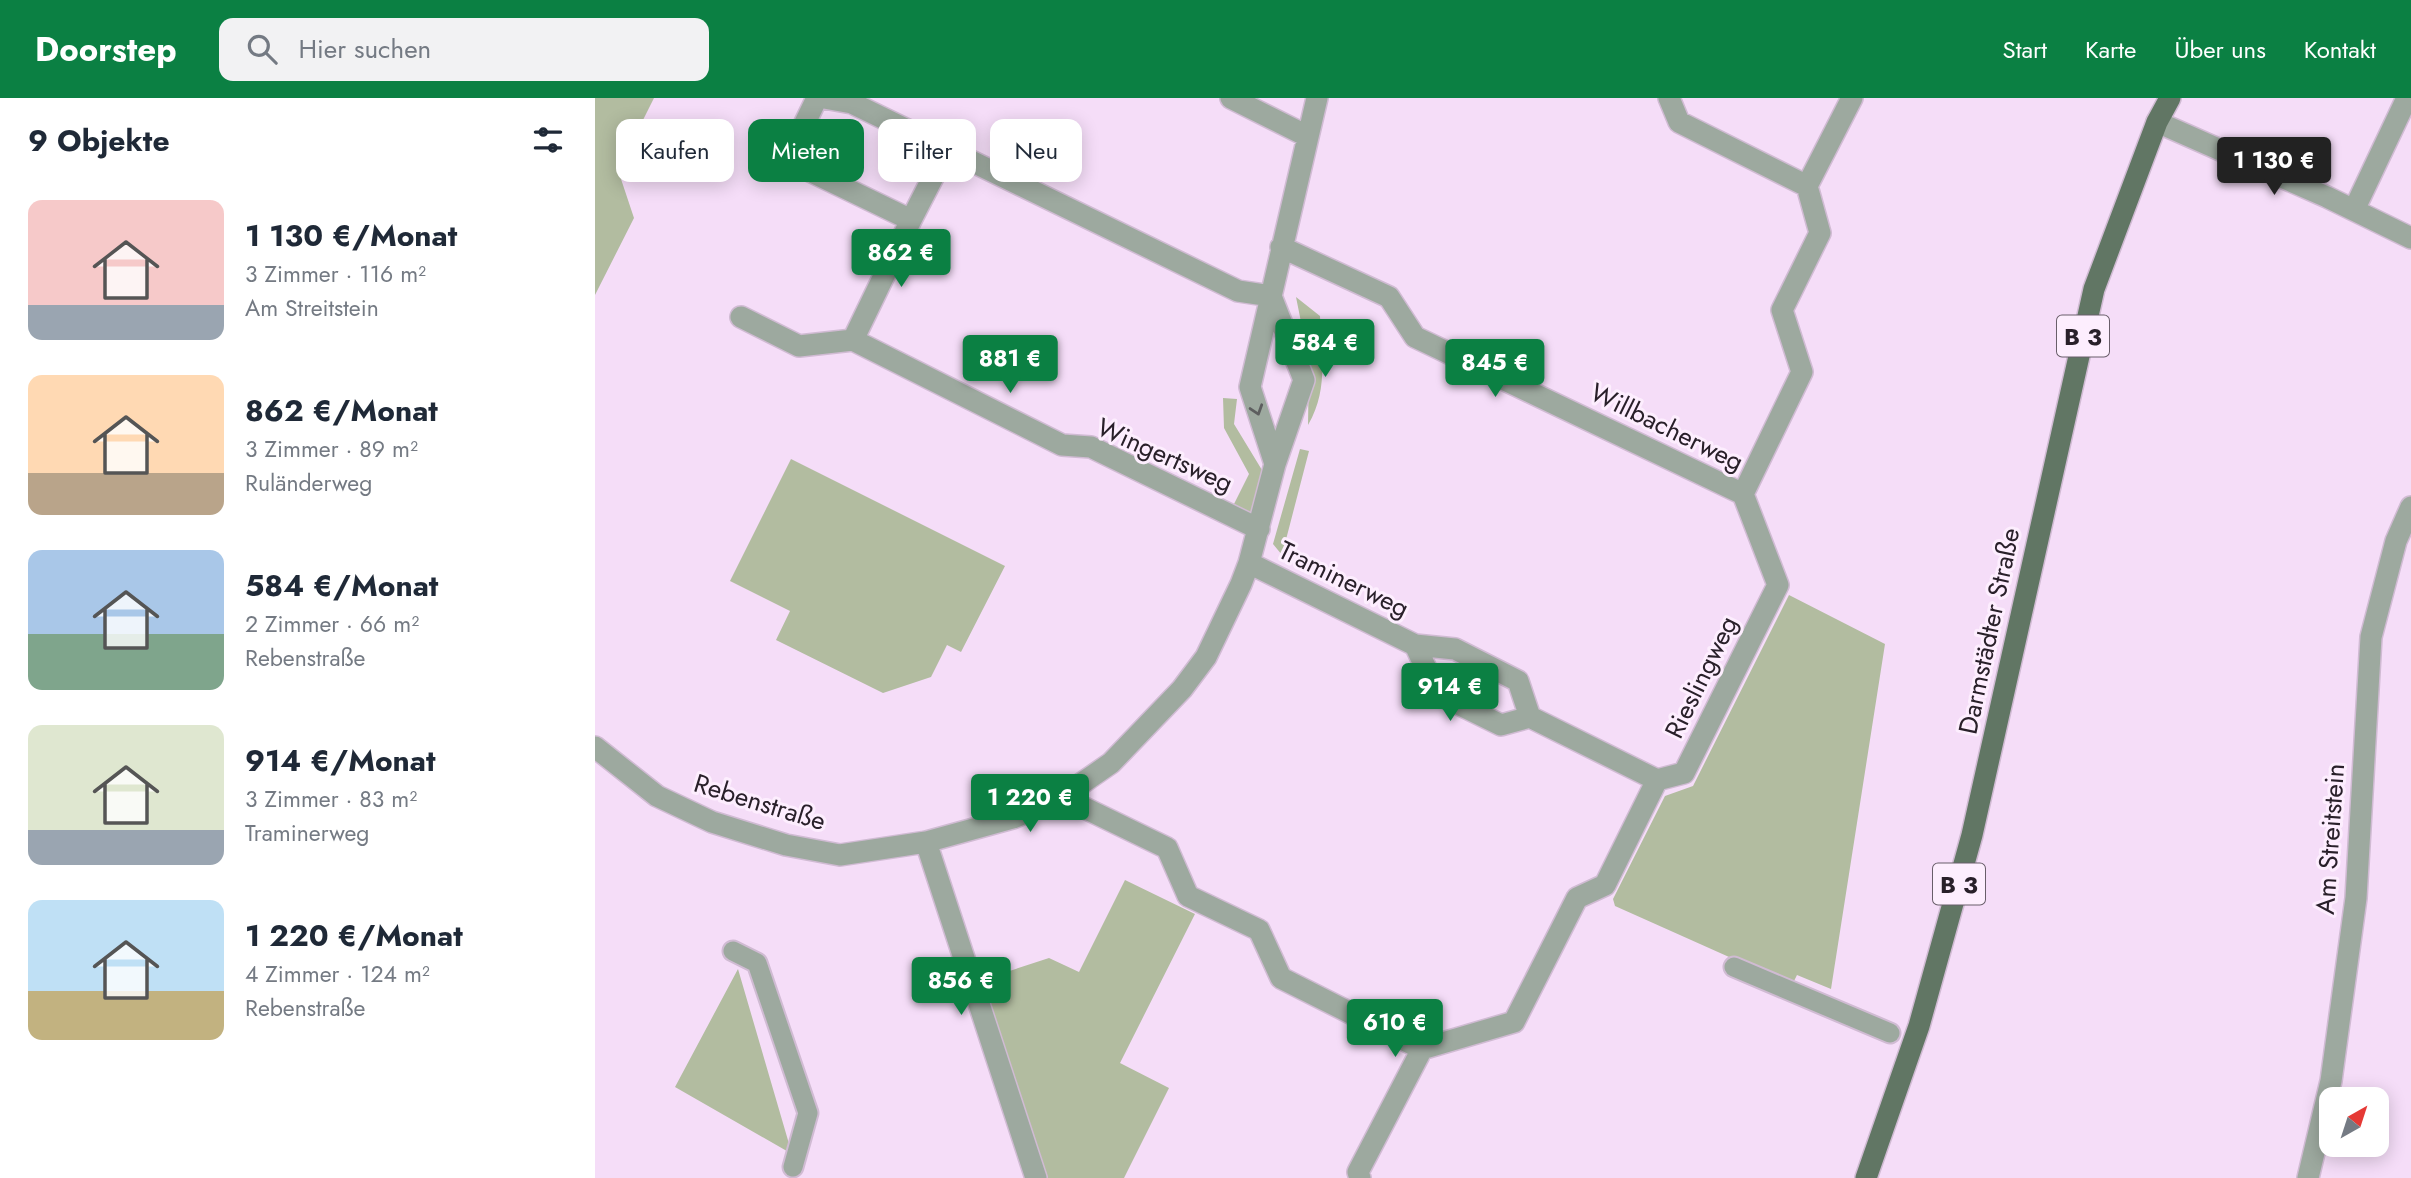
<!DOCTYPE html>
<html lang="de">
<meta charset="utf-8">
<style>
:root{--surface:#fff;--page:#f2f2f3;--text:#1f2937;--muted:#747a83;--accent:#0b8043}
body{margin:0;font-family:Jost,sans-serif;background:var(--page);color:var(--text);height:100vh;display:flex;flex-direction:column;font-size:26px;white-space:nowrap}
*{box-sizing:border-box;margin:0}
p{font-size:23px;color:var(--muted)}
.icon{flex:none;width:38px;height:38px;fill:none;stroke:currentColor;stroke-width:2;stroke-linecap:round;stroke-linejoin:round}
.map{position:relative;flex:1;overflow:hidden}
.sheet{display:flex;flex-direction:column;background:var(--surface);width:595px}
.sheet>*{flex:none}
.guide{position:absolute;left:21px;top:21px;width:665px;height:63px;display:flex;gap:14px}
.needle{width:46px;rotate:39deg}
.tools{position:absolute;left:1724px;top:989px;display:grid;gap:14px}
.tools a{display:grid;place-items:center;width:70px;height:70px;border-radius:14px;background:var(--surface);box-shadow:0 4px 18px #0003;font-size:35px}
.price{position:absolute;translate:-50% -60px;padding:0 16px;border-radius:7px;background:var(--accent);color:#fff;font-size:23px;line-height:46px;filter:drop-shadow(0 2px 4px #0008)}
.price::after{content:'';position:absolute;left:50%;top:42px;width:21px;height:16px;margin-left:-10px;background:inherit;clip-path:polygon(0 0,100% 0,50% 100%)}
.price.selected{background:#222;color:#fff}
ul{padding:0;list-style:none}
li{display:flex;align-items:center;gap:21px;height:175px;padding:0 28px}
li span{display:grid;place-items:center;flex:none;width:196px;height:140px;border-radius:14px;color:#555}
li>.icon{margin-inline-start:auto}
span .icon{width:84px;height:84px;fill:#fffc;stroke-width:1}
li b{font-size:30px}
h2{display:flex;justify-content:space-between;align-items:center;height:84px;padding:0 28px;font-size:30px}
.chip{padding:0 24px;border-radius:14px;background:var(--surface);box-shadow:0 4px 18px #0003;font-size:24px;line-height:63px}
.chip.selected{background:var(--accent);color:#fff}
header{display:flex;align-items:center;gap:42px;box-sizing:border-box;height:98px;padding:0 35px;background:var(--accent);color:#fff}
header strong{font-size:33px}
nav{display:flex;gap:38px;margin-inline-start:auto;font-size:24px}
.search{width:490px;height:63px;background:var(--page);display:flex;align-items:center;gap:18px;box-sizing:border-box;padding:0 24px;border-radius:14px;color:var(--muted);font-size:26px}
main{display:flex;flex:1;min-height:0}
.map>svg:first-child{display:block}
.green{fill:#b2bca0}
.lines{fill:none;stroke-linecap:round;stroke-linejoin:round}
.lane-casing{stroke:#d0bbd3;stroke-width:23}
.street-casing{stroke:#d0bbd3;stroke-width:24}
.primary-casing{stroke:#d0bbd3;stroke-width:24}
.lane{stroke:#9da99f;stroke-width:19}
.street{stroke:#9da99f;stroke-width:21}
.primary{stroke:#617664;stroke-width:21}
.oneway{stroke:#5d5e5f}
.labels{text-anchor:middle;dominant-baseline:central;stroke-width:6;stroke-linejoin:round;paint-order:stroke}
.shield{fill:#fdeefe;stroke:#695e6a;stroke-width:2}
.shield-label{font-size:24px;font-weight:bold;fill:#29202a}
.street-label{font-size:26px;fill:#29202a;stroke:#fdeefe}
</style>
<header>
<strong>Doorstep</strong>
<div class="search"><svg class="icon" aria-label="search" viewBox="0 0 24 24"><circle cx="10" cy="10" r="6"/><path d="M15 15l6 6"/></svg>Hier suchen</div>
<nav><a>Start</a><a>Karte</a><a>Über uns</a><a>Kontakt</a></nav>
</header>
<main>
<section class="sheet">
<h2>9 Objekte<svg class="icon" aria-label="filters" viewBox="0 0 24 24"><path d="M4 7h16M4 17h16"/><circle cx="9" cy="7" r="2"/><circle cx="15" cy="17" r="2"/></svg></h2>
<ul>
<li><span style="background:linear-gradient(#f6c9c9 75%,#9aa5b1 0)"><svg class="icon" aria-label="home" viewBox="0 0 24 24"><path d="M3 11l9-7 9 7M6 9v11h12V9"/></svg></span><div><b>1 130 €/Monat</b><p>3 Zimmer · 116 m²</p><p>Am Streitstein</p></div></li>
<li><span style="background:linear-gradient(#ffd9b3 70%,#b9a48a 0)"><svg class="icon" aria-label="home" viewBox="0 0 24 24"><path d="M3 11l9-7 9 7M6 9v11h12V9"/></svg></span><div><b>862 €/Monat</b><p>3 Zimmer · 89 m²</p><p>Ruländerweg</p></div></li>
<li><span style="background:linear-gradient(#a9c7e8 60%,#7fa58c 0)"><svg class="icon" aria-label="home" viewBox="0 0 24 24"><path d="M3 11l9-7 9 7M6 9v11h12V9"/></svg></span><div><b>584 €/Monat</b><p>2 Zimmer · 66 m²</p><p>Rebenstraße</p></div></li>
<li><span style="background:linear-gradient(#dfe7d0 75%,#9aa5b1 0)"><svg class="icon" aria-label="home" viewBox="0 0 24 24"><path d="M3 11l9-7 9 7M6 9v11h12V9"/></svg></span><div><b>914 €/Monat</b><p>3 Zimmer · 83 m²</p><p>Traminerweg</p></div></li>
<li><span style="background:linear-gradient(#bfe0f5 65%,#c2b280 0)"><svg class="icon" aria-label="home" viewBox="0 0 24 24"><path d="M3 11l9-7 9 7M6 9v11h12V9"/></svg></span><div><b>1 220 €/Monat</b><p>4 Zimmer · 124 m²</p><p>Rebenstraße</p></div></li>
</ul>
</section>
<div class="map">
<svg width="1816" height="1080" viewBox="0 0 1816 1080">
<rect width="100%" height="100%" fill="#f5ddf8"/>
<path class="green" d="M0 0H59L23 72 39 120 0 197Z
M701 199 725 218C726 258 734 291 713 327L714 264Z
M628 300 642 301 639 326 670 377 656 415 639 406 654 376 629 330Z
M705 351 714 353 687 457 678 446Z
M196 361 410 468 366 554 352 547 336 579 288 595 181 542 195 513 135 483Z
M1194 497 1290 546 1236 891 1202 877 1197 887 1020 808 1018 801 1070 698 1098 688Z
M530 782 600 816 525 965 574 990 529 1080H453L387 882 454 860 484 874Z
M143 871 197 1056 80 989Z"/>
<g class="lines">
<defs>
<path id="lane" d="M138 853 162 865 213 1015 198 1069
M1139 869 1295 935"/>
<path id="street" d="M222 0 192 62 316 122 352 52
M229 0 257 5 643 193 676 198
M636 0 712 38
M1074 0 1084 24 1212 88
M1562 24 1732 99 1816 140
M1759 112 1812 0
M686 149 794 199 820 239 1148 396
M146 219 204 248 258 242 467 347 496 349 664 431
M258 242 316 122
M680 366 655 289 722 0
M654 465 820 547 860 551 923 583 935 619 1062 682
M820 547 843 596 906 627 935 619
M0 649 62 698 117 724 191 747 245 757 331 744 418 720 467 699 516 665 587 591 611 559 646 486 654 465 680 366 709 282 676 198
M467 699 572 750 593 798 664 832 686 880 827 951
M331 744 441 1080
M765 1080 763 1074 827 951 919 924 982 800 1010 787 1062 682 1089 675 1183 487 1148 396 1207 274 1187 212 1225 135 1212 88 1257 0
M1713 1080 1736 983 1761 800 1776 539 1801 443 1816 409"/>
<path id="primary" d="M1271 1080 1324 928 1377 737 1499 191 1562 24 1575 0"/>
</defs>
<use href="#lane" class="lane-casing"/>
<use href="#street" class="street-casing"/>
<use href="#primary" class="primary-casing"/>
<use href="#lane" class="lane"/>
<use href="#street" class="street"/>
<use href="#primary" class="primary"/>
</g>
<defs><path id="oneway-chevron" d="M-2-3.5L2.5 0L-2 3.5" fill="none" stroke-width="1.6" stroke-linecap="round" stroke-linejoin="round" transform="scale(1.75)"/></defs>
<use class="oneway" href="#oneway-chevron" transform="translate(662 312) rotate(72)"/>
<g class="labels">
<g class="shield">
<rect x="1462" y="217.5" width="52" height="41" rx="5"/>
<rect x="1338" y="765.5" width="52" height="41" rx="5"/>
</g>
<g class="shield-label">
<text x="1488" y="238">B 3</text>
<text x="1364" y="786">B 3</text>
</g>
<g class="street-label">
<text transform="translate(1072 329) rotate(26)">Willbacherweg</text>
<text transform="translate(570 357) rotate(24)">Wingertsweg</text>
<text transform="translate(749 481) rotate(26)">Traminerweg</text>
<text transform="translate(1394 533) rotate(-78)">Darmstädter Straße</text>
<text transform="translate(1106 579) rotate(-64)">Rieslingweg</text>
<text transform="translate(165 704) rotate(17)">Rebenstraße</text>
<text transform="translate(1735 741) rotate(-86)">Am Streitstein</text>
</g>
</g>
</svg>
<div class="tools">
<a><svg class="needle" viewBox="-14 -14 28 28"><path d="M0-13l5 13h-10z" fill="#e53935"/><path d="M0 13l5-13h-10z" fill="#747a83"/></svg></a>
</div>
<b class="price selected" style="left:1679px;top:99px">1 130 €</b>
<b class="price" style="left:306px;top:191px">862 €</b>
<b class="price" style="left:730px;top:281px">584 €</b>
<b class="price" style="left:415px;top:297px">881 €</b>
<b class="price" style="left:900px;top:301px">845 €</b>
<b class="price" style="left:855px;top:625px">914 €</b>
<b class="price" style="left:435px;top:736px">1 220 €</b>
<b class="price" style="left:366px;top:919px">856 €</b>
<b class="price" style="left:800px;top:961px">610 €</b>
<div class="guide">
<a class="chip">Kaufen</a>
<a class="chip selected">Mieten</a>
<a class="chip">Filter</a>
<a class="chip">Neu</a>
</div>
</div>
</main>
